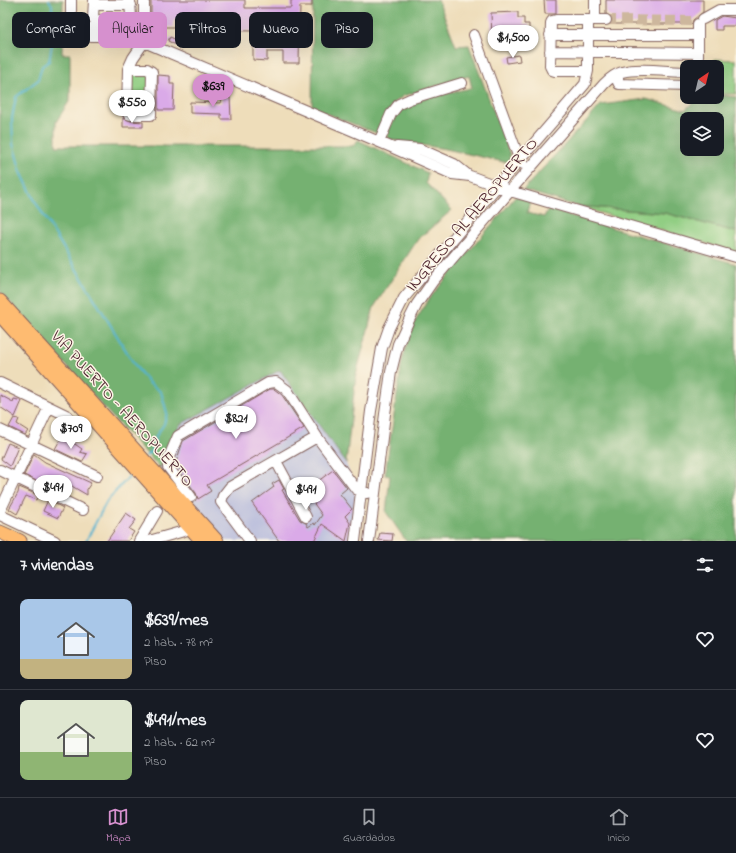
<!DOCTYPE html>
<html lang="es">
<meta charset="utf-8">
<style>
:root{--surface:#171b24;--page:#242831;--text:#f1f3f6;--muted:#9ea1a6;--line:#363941;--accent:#d690ce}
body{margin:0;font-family:"Indie Flower",sans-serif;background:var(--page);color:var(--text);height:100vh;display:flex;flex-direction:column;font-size:15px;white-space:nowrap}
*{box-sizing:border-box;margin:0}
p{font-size:13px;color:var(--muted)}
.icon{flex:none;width:22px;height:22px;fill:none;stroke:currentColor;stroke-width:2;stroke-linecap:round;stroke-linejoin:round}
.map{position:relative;height:541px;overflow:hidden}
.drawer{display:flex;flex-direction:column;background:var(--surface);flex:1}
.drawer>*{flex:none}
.guide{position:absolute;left:12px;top:12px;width:400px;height:36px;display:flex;gap:8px}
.needle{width:26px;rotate:35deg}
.tools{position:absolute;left:680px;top:60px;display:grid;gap:8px}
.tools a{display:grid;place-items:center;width:44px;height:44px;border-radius:8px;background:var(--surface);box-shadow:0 4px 16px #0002;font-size:20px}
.price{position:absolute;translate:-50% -34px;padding:0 9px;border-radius:14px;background:#fff;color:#222;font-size:13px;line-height:26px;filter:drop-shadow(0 1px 2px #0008)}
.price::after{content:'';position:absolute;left:50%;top:24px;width:12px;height:9px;margin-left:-6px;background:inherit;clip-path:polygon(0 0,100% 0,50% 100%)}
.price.active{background:var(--accent);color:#111}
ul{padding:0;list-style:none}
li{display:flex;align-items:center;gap:12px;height:100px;padding:0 20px}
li+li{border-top:1px solid var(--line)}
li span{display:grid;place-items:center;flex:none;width:112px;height:80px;border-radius:8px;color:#555}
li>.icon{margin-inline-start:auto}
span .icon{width:48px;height:48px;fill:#fffc;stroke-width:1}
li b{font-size:17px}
h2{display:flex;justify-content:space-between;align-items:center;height:48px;padding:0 20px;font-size:17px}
.tag{padding:0 14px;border-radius:8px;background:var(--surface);box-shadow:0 4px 16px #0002;font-size:14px;line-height:36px}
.tag.active{background:var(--accent);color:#111}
.tabs{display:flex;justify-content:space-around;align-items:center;height:56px;border-top:1px solid var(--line);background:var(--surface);font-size:11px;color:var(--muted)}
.tabs a{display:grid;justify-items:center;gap:2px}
.tabs .active{color:var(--accent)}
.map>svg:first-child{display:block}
.industrial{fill:#bfc2dd}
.green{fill:#91ce83;stroke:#6e7657}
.forest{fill:#74b171;stroke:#5f684e;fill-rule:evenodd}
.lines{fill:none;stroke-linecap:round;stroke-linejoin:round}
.stream{stroke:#52b3d0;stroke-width:2}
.building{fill:#daaae8}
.minor-tunnel{stroke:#cdb79d;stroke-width:10;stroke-dasharray:10 5;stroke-linecap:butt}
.minor-casing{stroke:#83625d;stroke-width:12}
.major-casing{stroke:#83625d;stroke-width:15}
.minor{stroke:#fff;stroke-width:10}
.major{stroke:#febb71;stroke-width:13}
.labels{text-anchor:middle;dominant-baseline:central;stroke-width:3;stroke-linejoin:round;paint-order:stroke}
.street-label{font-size:17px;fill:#4a1f2b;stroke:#fcf5e5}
</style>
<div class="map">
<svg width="736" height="541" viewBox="0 0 736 541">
<rect width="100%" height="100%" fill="#fcf5e5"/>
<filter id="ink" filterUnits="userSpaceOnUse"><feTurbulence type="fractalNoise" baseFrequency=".025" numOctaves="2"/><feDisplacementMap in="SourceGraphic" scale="8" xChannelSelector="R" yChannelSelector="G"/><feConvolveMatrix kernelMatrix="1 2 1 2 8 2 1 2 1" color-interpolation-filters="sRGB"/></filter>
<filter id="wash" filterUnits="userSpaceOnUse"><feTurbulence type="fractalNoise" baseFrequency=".012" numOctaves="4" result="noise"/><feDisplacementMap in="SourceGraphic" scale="16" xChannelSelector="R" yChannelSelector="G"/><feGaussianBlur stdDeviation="0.9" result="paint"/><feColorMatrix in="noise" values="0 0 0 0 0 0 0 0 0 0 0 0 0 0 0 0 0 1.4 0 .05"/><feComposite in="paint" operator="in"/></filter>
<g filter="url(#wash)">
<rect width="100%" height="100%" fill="#eeddba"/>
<path class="industrial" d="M280 370 346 463 356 494 349 541H225L159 467H162L168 443 181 424Z"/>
<path class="green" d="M714 59 736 60V94H717V67H713Z
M131 72H150L149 114 131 113Z
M577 206 665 213 736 232V252Z"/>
<path class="forest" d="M0 0H63L62 54H70V100L56 122V146H353L358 140 428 173 426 183 452 210 418 239 374 307 356 375 346 463 280 370 181 424 168 443 162 467H159L107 411 0 291Z
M313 0H438L456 46 469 45 470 48 510 155 509 160 504 162 446 149 391 140 387 137C390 127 393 116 400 108 409 99 457 91 472 88L469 76 403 96 392 105 379 134 312 108Z
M717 95 736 97V232L665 213 577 206 523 190 601 105 646 99 685 110C696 99 701 97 717 97ZM687 119H717V149H687Z
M516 196 530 201 527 213 544 217 548 209 736 264V541H406L386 512 390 476 385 475 402 361 407 344 416 320 429 299 448 276Z"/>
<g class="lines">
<path class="stream" d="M49 0 52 5V44L49 61 42 66 38 80 16 97 12 118 13 144 21 172 36 203 136 367 149 383 161 392 167 413 164 424 156 436 152 450 146 456
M86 541 107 501 133 472"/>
</g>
<g id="blocks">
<path class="building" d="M151 0H245V8H291V0H312V6H300L299 63H283V52H267V61L253 60V31L186 30V19H174V27H153V19H151Z
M544 0H556V14H545Z
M606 0H703V12L693 20 692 24H611L612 17 606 14Z
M518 12V18H524V24H529V35H522V32H501V39H492L491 13Z
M722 16 736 18V26H722V30H715V20Z
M170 37 186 44 184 49 168 41Z
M519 55 520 61 507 63 506 57Z
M158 75 170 76V84H174L173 110H158Z
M222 97H230L231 119H221V114L190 113V102L221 103Z
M123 118 131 121 143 122V127H123Z
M270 389H274L282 395 304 428 207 485 211 491 198 499 196 493 186 480 176 462 183 441Z
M0 395 13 402 14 399 22 401 15 417 0 407Z
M14 418 19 419 17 424 28 431 25 435 9 427Z
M61 438 69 440 82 449 80 452 87 454 82 462 55 449Z
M8 443 18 447 10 466 1 459Z
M34 454 45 462 91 483 87 489V495L70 485 64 494 24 475Z
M333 470 347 488 340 494 352 509 345 516 350 523 346 541 322 524 314 541H279L252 503 274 487 272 484 279 480 284 489 282 490 300 520 306 523 308 527 314 523 315 525 322 515 305 491Z
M19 487 38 495 36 500 26 496 17 514 9 509 18 493Z
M48 500 63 508 58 518 43 511Z
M126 513 136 520 129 529 134 532 128 541H107Z
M380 533 393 534 392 541 378 540Z"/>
</g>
</g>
<g filter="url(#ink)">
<use href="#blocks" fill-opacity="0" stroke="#83625d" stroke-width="1"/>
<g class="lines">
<path class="minor-tunnel" d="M606 20 698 21 703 19"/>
<defs>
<path id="minor" d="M71 0V34L73 39 82 36H132L130 0
M94 0 93 18 95 20 131 21
M94 5H131
M703 19 719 10H736
M595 20V0
M71 21 83 28H122L144 42 391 147 452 174 470 176 510 191 736 257
M474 35 520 161 523 164
M550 35H698
M550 51 698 53
M698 67V24
M128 69H147L152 72 151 115H131L128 114 127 111 128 69 133 58 144 42V0
M588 71H555L552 70 550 66 551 23 552 21 556 20H606
M618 74V82L619 84 687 86
M379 142 391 114 399 104 410 99 462 83
M397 147 420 149 454 164 469 176
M0 383 68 416
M0 430 97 476
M276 461 306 517
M0 470 83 510
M191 497 168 467 169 457 178 436 268 383 276 382 287 390 317 437 356 489 367 493
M0 511 49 407
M0 515 55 541
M139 541 157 511
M149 541 191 529
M250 541 221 502 223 496 230 487 317 437
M355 541 371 411 382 348 389 328 404 298 487 198 585 84 588 71V20
M369 541 385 414 391 372 398 344 409 320 417 304 433 281 510 191 604 84C609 79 615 74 622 72 638 67 670 72 687 72"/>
<path id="major" d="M0 301 217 541
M0 315 202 541
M0 532 20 541"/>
</defs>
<use href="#minor" class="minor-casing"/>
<use href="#major" class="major-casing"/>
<use href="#minor" class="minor"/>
<use href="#major" class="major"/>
</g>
</g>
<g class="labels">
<g class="street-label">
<text transform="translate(472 215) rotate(-50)">INGRESO AL AEROPUERTO</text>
<text transform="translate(122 409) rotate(48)">VIA PUERTO - AEROPUERTO</text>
</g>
</g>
</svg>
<div class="tools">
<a><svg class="needle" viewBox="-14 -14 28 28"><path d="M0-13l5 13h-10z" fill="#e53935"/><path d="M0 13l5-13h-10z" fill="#9ea1a6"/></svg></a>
<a><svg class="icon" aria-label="layers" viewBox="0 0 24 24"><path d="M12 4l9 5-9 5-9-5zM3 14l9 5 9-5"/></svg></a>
</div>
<b class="price" style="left:513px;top:59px">$1,500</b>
<b class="price active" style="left:213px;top:108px">$639</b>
<b class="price" style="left:132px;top:124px">$550</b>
<b class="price" style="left:236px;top:440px">$821</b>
<b class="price" style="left:71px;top:450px">$709</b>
<b class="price" style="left:53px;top:509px">$491</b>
<b class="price" style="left:306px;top:511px">$491</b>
<div class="guide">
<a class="tag">Comprar</a>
<a class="tag active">Alquilar</a>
<a class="tag">Filtros</a>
<a class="tag">Nuevo</a>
<a class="tag">Piso</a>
</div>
</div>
<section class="drawer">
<h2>7 viviendas<svg class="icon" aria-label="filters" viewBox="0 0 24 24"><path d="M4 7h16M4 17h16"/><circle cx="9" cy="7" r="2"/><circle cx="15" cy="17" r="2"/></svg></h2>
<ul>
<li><span style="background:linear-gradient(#a9c7e8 75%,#c2b280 0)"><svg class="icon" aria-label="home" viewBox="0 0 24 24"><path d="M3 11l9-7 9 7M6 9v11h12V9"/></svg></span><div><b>$639/mes</b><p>2 hab. · 78 m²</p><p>Piso</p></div><svg class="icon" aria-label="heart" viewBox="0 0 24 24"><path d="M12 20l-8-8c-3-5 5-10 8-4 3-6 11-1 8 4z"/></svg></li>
<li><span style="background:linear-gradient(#dfe7d0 65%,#8fb573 0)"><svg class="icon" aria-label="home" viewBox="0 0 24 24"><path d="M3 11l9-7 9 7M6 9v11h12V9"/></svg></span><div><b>$491/mes</b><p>2 hab. · 62 m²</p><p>Piso</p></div><svg class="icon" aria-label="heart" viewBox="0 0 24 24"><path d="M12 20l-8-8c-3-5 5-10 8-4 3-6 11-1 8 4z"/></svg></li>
</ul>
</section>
<nav class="tabs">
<a class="active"><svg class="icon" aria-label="map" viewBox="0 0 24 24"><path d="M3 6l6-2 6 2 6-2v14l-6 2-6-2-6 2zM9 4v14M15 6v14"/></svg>Mapa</a>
<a><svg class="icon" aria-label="saved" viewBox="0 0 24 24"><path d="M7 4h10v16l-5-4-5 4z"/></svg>Guardados</a>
<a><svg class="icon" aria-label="home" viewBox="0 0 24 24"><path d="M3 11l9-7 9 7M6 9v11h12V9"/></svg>Inicio</a>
</nav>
